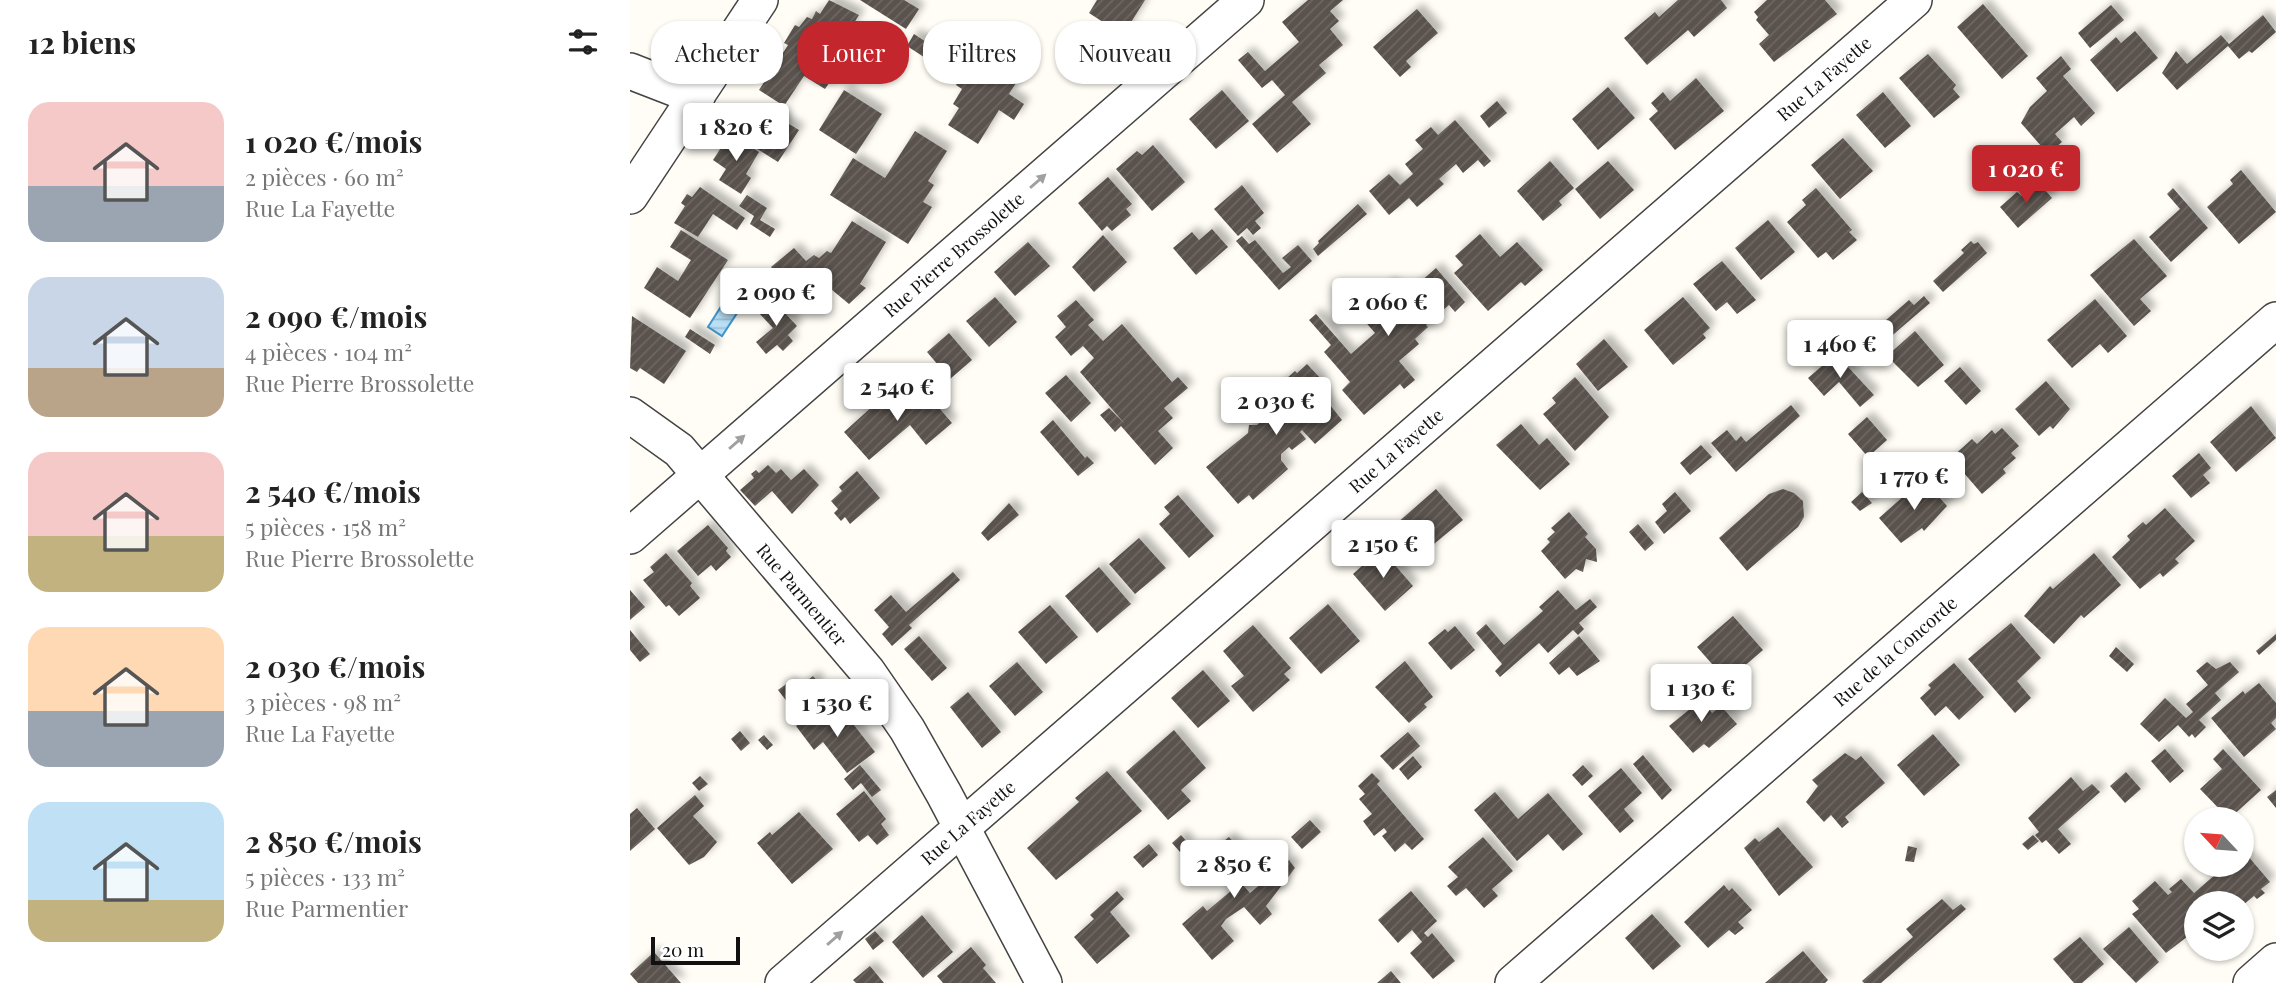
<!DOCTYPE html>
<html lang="fr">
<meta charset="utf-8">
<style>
:root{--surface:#fff;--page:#f6f6f6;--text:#222;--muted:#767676;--accent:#c4262e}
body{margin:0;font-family:"Playfair Display",serif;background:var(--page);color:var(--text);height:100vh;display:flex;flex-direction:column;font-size:26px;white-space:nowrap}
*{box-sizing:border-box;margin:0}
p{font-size:23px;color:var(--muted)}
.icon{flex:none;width:38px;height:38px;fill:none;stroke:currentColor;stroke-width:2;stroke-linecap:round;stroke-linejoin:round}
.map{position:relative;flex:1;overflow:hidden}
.panel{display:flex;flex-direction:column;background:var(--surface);width:630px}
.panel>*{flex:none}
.guide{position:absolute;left:21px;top:21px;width:665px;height:63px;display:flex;gap:14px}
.needle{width:46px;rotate:296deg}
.controls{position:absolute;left:1554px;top:807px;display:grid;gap:14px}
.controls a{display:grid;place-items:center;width:70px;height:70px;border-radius:50%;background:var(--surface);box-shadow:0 2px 5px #0004;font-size:35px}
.scale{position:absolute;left:21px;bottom:18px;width:89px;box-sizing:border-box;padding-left:7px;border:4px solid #111;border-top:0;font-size:19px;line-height:24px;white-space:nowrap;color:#111;-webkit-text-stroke:5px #fff;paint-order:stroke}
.price{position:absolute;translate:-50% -60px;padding:0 16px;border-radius:7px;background:#fff;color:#222;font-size:23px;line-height:46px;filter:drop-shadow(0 2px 4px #0008)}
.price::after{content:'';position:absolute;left:50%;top:42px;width:21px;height:16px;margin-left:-10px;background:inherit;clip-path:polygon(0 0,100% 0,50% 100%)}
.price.on{background:var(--accent);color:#fff}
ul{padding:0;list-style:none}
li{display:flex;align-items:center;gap:21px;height:175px;padding:0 28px}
li span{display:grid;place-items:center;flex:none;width:196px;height:140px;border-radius:21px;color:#555}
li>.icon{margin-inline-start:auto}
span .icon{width:84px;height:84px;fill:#fffc;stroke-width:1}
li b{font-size:30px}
h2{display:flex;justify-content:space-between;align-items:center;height:84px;padding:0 28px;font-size:30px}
.chip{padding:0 24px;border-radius:28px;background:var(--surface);box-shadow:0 2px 5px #0004;font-size:24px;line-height:63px}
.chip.on{background:var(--accent);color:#fff}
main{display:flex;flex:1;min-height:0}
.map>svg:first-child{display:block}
.water{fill:url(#water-rules);stroke:#3f96cf;stroke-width:2}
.building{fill:url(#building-hatch);filter:url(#shadow)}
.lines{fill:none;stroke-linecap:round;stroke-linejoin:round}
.minor-casing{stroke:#444;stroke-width:38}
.minor{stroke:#fff;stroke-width:35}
.oneway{fill:#a0a0a0}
.labels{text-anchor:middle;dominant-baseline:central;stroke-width:7;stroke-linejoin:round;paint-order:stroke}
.street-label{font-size:18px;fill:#111;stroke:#fff}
</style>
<main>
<section class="panel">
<h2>12 biens<svg class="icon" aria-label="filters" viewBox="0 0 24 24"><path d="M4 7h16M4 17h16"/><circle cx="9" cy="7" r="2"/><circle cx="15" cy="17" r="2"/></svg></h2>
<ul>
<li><span style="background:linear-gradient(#f6c9c9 60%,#9aa5b1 0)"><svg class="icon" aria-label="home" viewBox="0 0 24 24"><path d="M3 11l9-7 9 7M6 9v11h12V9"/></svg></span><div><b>1 020 €/mois</b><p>2 pièces · 60 m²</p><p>Rue La Fayette</p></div></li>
<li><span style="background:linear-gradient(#c9d6e8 65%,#b9a48a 0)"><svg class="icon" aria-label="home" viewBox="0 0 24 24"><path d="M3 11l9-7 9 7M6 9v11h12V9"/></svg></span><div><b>2 090 €/mois</b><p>4 pièces · 104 m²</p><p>Rue Pierre Brossolette</p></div></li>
<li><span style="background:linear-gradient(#f6c9c9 60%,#c2b280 0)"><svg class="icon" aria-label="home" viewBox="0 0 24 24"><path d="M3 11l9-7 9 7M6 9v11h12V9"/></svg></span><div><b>2 540 €/mois</b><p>5 pièces · 158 m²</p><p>Rue Pierre Brossolette</p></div></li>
<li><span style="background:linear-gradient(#ffd9b3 60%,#9aa5b1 0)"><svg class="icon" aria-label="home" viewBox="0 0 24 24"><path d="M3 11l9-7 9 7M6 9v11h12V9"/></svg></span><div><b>2 030 €/mois</b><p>3 pièces · 98 m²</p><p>Rue La Fayette</p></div></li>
<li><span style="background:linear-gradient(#bfe0f5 70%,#c2b280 0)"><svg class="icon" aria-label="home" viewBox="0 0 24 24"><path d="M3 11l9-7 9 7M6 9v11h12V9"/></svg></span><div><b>2 850 €/mois</b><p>5 pièces · 133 m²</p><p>Rue Parmentier</p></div></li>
</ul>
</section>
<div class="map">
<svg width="1646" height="983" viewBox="0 0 1646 983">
<defs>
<pattern id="water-rules" width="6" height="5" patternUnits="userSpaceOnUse" patternTransform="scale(1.75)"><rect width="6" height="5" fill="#b9e0f7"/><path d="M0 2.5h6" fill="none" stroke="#9ebfd3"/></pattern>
<pattern id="building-hatch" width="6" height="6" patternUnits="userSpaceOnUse" patternTransform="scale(1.75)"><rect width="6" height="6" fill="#5a524d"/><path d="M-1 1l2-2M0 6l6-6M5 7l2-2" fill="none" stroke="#6d6662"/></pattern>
<filter id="shadow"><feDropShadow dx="6" dy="-6" stdDeviation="3.5" flood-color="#0004"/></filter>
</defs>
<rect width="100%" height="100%" fill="#fffdf5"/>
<path class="water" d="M111 275 126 284 92 336 78 327Z"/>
<path class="building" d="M199 0 229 15 214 39 203 32 179 68 200 82 195 89 174 76 154 106 129 90 158 45 154 43 165 25 169 27 177 17 182 19 186 11 190 14Z
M230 0H274L289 9 276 29Z
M467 0H515L493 35 459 13Z
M678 0H713L700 11 709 21 700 29 713 45 689 65 696 73 662 102 681 124 647 153 622 124 655 95 642 80 632 88 608 60 618 52 635 71 669 42 652 22Z
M1048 0H1091L1097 8 1064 37 1058 30 1017 65 994 38 1025 12 1029 17Z
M1137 0H1195L1207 14 1144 62 1129 44 1139 35 1126 20 1128 17 1124 12Z
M1353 4 1398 56 1372 79 1327 27Z
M1481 5 1494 20 1460 48 1448 33Z
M787 9 808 33 776 61 781 67 770 77 743 47Z
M1633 15 1646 32 1622 53 1619 51 1609 59 1598 46 1547 90 1532 73 1546 51 1557 64 1591 35 1599 44Z
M1505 31 1528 58 1487 92 1460 60 1486 37 1491 43Z
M284 34 316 55 322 45 336 53 340 46 376 68 373 74 386 83 379 94 394 104 384 120 369 110 348 144 318 125 329 108 323 104 332 89 326 85 329 80 277 46Z
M1298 54 1326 85 1323 89 1330 97 1304 118 1269 78Z
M1431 56 1441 69 1433 76 1465 113 1451 126 1444 117 1425 134 1432 142 1418 154 1391 123 1400 107 1417 91 1406 78Z
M1066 78 1094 111 1045 150 1019 119 1028 111 1021 103 1033 92 1040 101Z
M978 87 1005 118 968 150 942 119Z
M214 90 252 114 226 154 189 130Z
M592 90 619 121 586 149 559 119Z
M1253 92 1281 126 1255 148 1226 115Z
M867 101 877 113 859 128 850 116Z
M141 113 169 130 148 162 121 145Z
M825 120 861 161 854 167 848 160 833 173 826 164 809 179 814 184 787 207 779 198 759 215 739 191 759 174 770 185 783 174 775 164 793 149 785 140 801 127 808 135Z
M285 131 317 151 298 181 304 185 293 202 302 207 278 244 200 195 223 158 255 178Z
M100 134 129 152 116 174 121 178 111 194 89 180 96 169 83 160Z
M1213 138 1243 171 1210 199 1181 165Z
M523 145 555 182 522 211 486 169 507 151 512 155Z
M920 161 944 188 929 201 932 205 913 221 887 191Z
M978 161 1004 190 970 219 945 189Z
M1611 170 1646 212 1609 244 1577 207 1603 184 1600 180Z
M478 177 502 204 496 209 501 215 482 231 477 226 472 231 448 203Z
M1409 183 1422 198 1388 228 1370 207 1387 192 1393 197Z
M612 185 634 213 625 221 631 228 623 235 617 228 608 236 584 209Z
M70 187 115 218 107 230 83 214 68 237 44 223 55 206 51 203 57 194 62 197Z
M1186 188 1222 230 1219 232 1227 240 1203 260 1196 252 1188 258 1157 222 1176 205 1172 200Z
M1543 188 1578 228 1541 262 1519 237 1550 209 1537 194Z
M117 195 137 208 130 220 145 229 140 237 120 224 124 216 109 206Z
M728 204 737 214 688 256 683 249 689 243 688 241Z
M1138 220 1165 252 1131 280 1105 248Z
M222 221 256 242 230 284 236 288 219 304 184 275 163 293 153 282 149 286 142 279 147 274 141 267 164 248 176 261 184 255 189 258 197 251 201 253Z
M582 229 598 247 566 275 543 248 562 232 569 240Z
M51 230 98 260 60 318 14 288 27 267 48 281 61 260 40 247Z
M850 234 870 257 887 242 913 270 895 286 891 282 858 311 824 273 833 265 825 256Z
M473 235 497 262 464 292 442 267Z
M612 236 619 244 625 240 653 273 661 267 652 258 668 245 682 261 649 290 606 241Z
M1504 239 1537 276 1510 299 1521 311 1504 326 1460 275Z
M1341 241 1344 244 1348 242 1357 253 1313 292 1303 281 1334 253 1331 250Z
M398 242 420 266 385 296 364 272Z
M1092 261 1126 300 1107 314 1097 302 1086 311 1063 284Z
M806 268 835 302 825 312 819 305 796 325 798 327 785 339 789 344 769 361 785 380 774 389 770 384 734 415 712 390 720 382 694 352 701 345 679 320 686 314 721 354 745 333 726 311 760 283 772 298Z
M135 281 145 291 123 309 117 305Z
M1294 296 1300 303 1258 339 1248 327 1279 300 1284 305Z
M365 297 387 322 359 347 336 321Z
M1053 297 1080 328 1073 334 1076 338 1043 365 1014 330Z
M142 299 167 326 158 335 163 341 153 351 147 345 136 354 126 342 143 328 128 312Z
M1465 299 1497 336 1478 353 1470 344 1442 368 1417 340Z
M446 300 464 320 458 325 473 341 492 324 542 382 548 377 558 388 534 408 543 418 528 431 543 448 525 465 491 426 485 432 470 415 479 408 494 423 450 372 464 358 453 346 441 356 425 337 436 327 427 316Z
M2 316 56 351 34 384 10 368 7 372 0 368Z
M60 329 85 345 80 354 55 337Z
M1285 331 1314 365 1288 387 1257 356Z
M319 333 342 360 320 379 297 352Z
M974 339 998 367 968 391 946 364Z
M1206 354 1244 395 1230 407 1209 382 1194 396 1178 378Z
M677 364 693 381 683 389 688 390 712 420 685 444 672 430 670 432 676 439 662 450 659 447 651 454V460L658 469 623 500 619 495 608 504 576 467 618 433 619 425H627L648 407 638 395 665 371 667 373Z
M1330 367 1351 391 1336 405 1314 381Z
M436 375 461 403 441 422 415 393Z
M945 377 979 417 945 451 913 414 926 403 922 398Z
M1416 381 1440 409 1423 429 1420 426 1409 436 1385 409Z
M291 387 322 423 296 445 280 425 239 460 214 432 254 396 266 409Z
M1161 405 1170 416 1106 472 1081 443 1097 430 1106 441 1111 436 1116 442Z
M1621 406 1646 438 1606 472 1580 442Z
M1237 417 1257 440 1238 457 1218 434Z
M423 420 455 458 457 456 464 463 448 476 410 432Z
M891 424 909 445 917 438 940 464 910 490 866 445Z
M1372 428 1389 446 1381 453 1386 458 1373 469 1376 473 1352 494 1321 458 1342 439 1347 444 1362 430 1365 434Z
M1071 445 1082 457 1060 475 1050 463Z
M1569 453 1581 468 1573 475 1580 483 1561 498 1542 476Z
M138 465 146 473 151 469 161 480 174 469 189 485 162 514 142 491 125 506 110 490 124 478 121 474 126 470 129 473Z
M227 471 250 498 220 524 215 517 211 521 204 513 208 509 201 501 212 491 209 487Z
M1293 479 1317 506 1294 531 1292 528 1271 543 1249 518Z
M806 489 833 520 793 553 767 523Z
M1153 489 1164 493 1173 501 1174 517 1168 527 1117 571 1089 538 1139 494Z
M1045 492 1061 511 1034 534 1025 522 1037 511 1032 504Z
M1232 492 1242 503 1230 511 1221 502Z
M548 495 584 536 559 558 529 524 540 514 534 507Z
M379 503 389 515 358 541 351 533Z
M1535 508 1565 541 1545 559 1549 563 1533 577 1530 573 1510 589 1482 557 1500 540 1497 536 1513 522 1516 525Z
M939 512 958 534 955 537 966 549 967 562 956 559 953 572 946 569 935 579 911 551 920 542 917 539 925 532 921 528Z
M1008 524 1024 543 1015 551 999 532Z
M78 525 98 548 96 551 101 557 86 571 81 565 68 576 47 551Z
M509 538 536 568 505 594 479 564Z
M751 549 783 586 755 611 723 574Z
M36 553 62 583 60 586 70 598 49 616 39 605 36 607 13 580 24 572 20 567Z
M1464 553 1491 585 1454 618 1451 615 1424 644 1394 616 1420 586 1423 589Z
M469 567 501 604 467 633 435 596Z
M323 572 330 580 279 625 282 628 262 646 252 634 259 627 244 610 261 595 276 612Z
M0 590 15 607 0 620Z
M928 590 946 610 960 599 967 607 949 623 954 629 948 635 943 630 918 653 909 643 870 677 865 671 872 664 846 633 856 624 874 645 913 611 909 607Z
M698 604 730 641 691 674 659 638Z
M420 605 448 637 416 664 388 632Z
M1103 616 1133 650 1097 681 1067 647Z
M1381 623 1411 658 1387 681 1401 698 1385 713 1338 659Z
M623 625 661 668 654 674 660 680 623 712 601 686 614 676 593 651Z
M825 626 845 650 821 670 798 643 815 629 818 632Z
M0 630 20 654 10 662 0 650Z
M1646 634V640L1629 655 1626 651Z
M289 636 317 668 302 681 274 649Z
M949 636 970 661 947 676 939 667 929 675 919 663Z
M1486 647 1504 664 1497 672 1479 656Z
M775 661 803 697 794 704 797 707 779 723 745 687Z
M387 662 413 692 385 716 359 686Z
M1577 662 1586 669 1600 662 1609 672 1585 693 1591 700 1569 720 1576 727 1565 738 1562 734 1559 737 1548 725 1529 742 1510 724 1535 698 1556 718 1563 712 1556 704 1578 685 1566 671Z
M1324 663 1354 697 1329 720 1316 706 1305 716 1290 698 1301 688 1298 685Z
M573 670 600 701 568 728 541 698Z
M183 676 189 683 161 707 148 690 159 682 166 690Z
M1629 683 1646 703V718L1641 723 1646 729 1614 757 1581 718 1613 691 1615 694Z
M1061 689 1082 713 1091 706 1107 724 1079 748 1074 744 1063 753 1039 726 1060 709 1051 698Z
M338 692 371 732 352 748 320 707Z
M184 711 194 725 213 711 245 752 217 773 193 742 184 750 166 726Z
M544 730 576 768 551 790 561 801 538 820 496 772Z
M110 731 120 743 111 751 101 739Z
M778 732 790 746 763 770 750 756Z
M1303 734 1330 765 1294 796 1267 765Z
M134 735 143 745 137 750 128 740Z
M1535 749 1554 771 1540 783 1521 761Z
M1593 749 1631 790 1599 819 1570 789 1592 769 1583 759Z
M1215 753 1226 760 1231 756 1255 783 1215 817 1219 822 1212 828 1201 815 1194 822 1176 802 1188 786 1182 780Z
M1013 755 1042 790 1032 800 1003 764Z
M783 756 792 767 778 780 769 769Z
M230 765 251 790 242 797 231 783 223 790 214 779Z
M953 765 963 776 952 786 942 775Z
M991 768 1012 793 994 809 1004 821 990 833 958 796Z
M477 771 512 811 426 880 397 848 449 802 445 798Z
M1496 772 1511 789 1495 803 1480 786Z
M742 773 750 781 747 784 794 839 782 850 775 843 765 852 752 836 757 832 754 828 744 836 733 821 742 814 729 799 735 794 728 786Z
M70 776 78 784 69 791 62 783Z
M1441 777 1453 791 1462 784 1470 792 1428 829 1441 844 1429 854 1416 840 1412 843 1405 835 1409 832 1398 818Z
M1646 790V808L1637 797Z
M234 791 256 819 251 824 259 835 247 845 238 835 229 842 206 814Z
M865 792 888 819 918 793 953 834 933 851 918 834 887 861 844 810Z
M65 795 74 806 63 816 87 842 74 857 59 865 27 828Z
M7 808 25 829 0 851V814Z
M169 812 203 849 162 884 127 843 140 832 142 835Z
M680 820 691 832 672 849 661 837Z
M1148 827 1183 867 1149 896 1114 848 1125 838 1129 842Z
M551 835 559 844 550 852 542 843Z
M1403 835 1409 841 1398 850 1392 844Z
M599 837 628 870 612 884 620 893 659 860 665 868 636 906 642 914 630 925 614 907 596 919 591 926 604 941 582 960 552 924 573 906 577 911 608 885 587 867 594 861 584 849Z
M853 837 883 871 862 889 868 896 854 908 836 888 826 896 817 886 828 877 818 867Z
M519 844 528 855 513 868 503 857Z
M1278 846 1287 848 1284 862 1275 861Z
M1618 856 1640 882 1631 889 1635 893 1627 899 1624 896 1613 905 1616 908 1612 912V903H1566V930L1536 953 1502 914 1509 909 1502 901 1525 881 1538 895 1542 892 1539 889 1551 879 1564 893 1586 874 1581 864 1605 867Z
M1094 885 1099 891 1102 888 1122 910 1108 922 1114 928 1105 935 1099 930 1078 948 1054 922Z
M487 891 494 899 480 912 500 936 467 964 444 937 464 919 460 915Z
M781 891 807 921 794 933 798 937 802 933 825 961 803 979 780 953 792 942 782 930 768 943 748 920Z
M1312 899 1323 910 1331 904 1336 909 1251 983H1234L1232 981 1283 937 1276 929Z
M1022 914 1051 946 1023 970 995 938Z
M292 915 323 952 293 978 262 942Z
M1499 927 1529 962 1506 983 1473 949Z
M245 931 254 941 243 950 235 939Z
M1450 937 1474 964 1452 983H1444L1423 959Z
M341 947 356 965 353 968 366 983H313L307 976Z
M1173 951 1198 980 1195 983H1135Z
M24 952 51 983H8L0 974Z
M240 966 254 983H226L223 980Z
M761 971 771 983H747Z"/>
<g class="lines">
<defs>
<g id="minor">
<path d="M0 71 67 97"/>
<path d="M0 196 130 0"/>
<path id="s1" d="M0 415 49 450 237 671 277 729 314 794 414 983"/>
<path id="s2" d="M0 536 616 0"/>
<path id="s3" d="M153 983 1284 0"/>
<path id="s4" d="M883 983 1646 320"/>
<path d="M1621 983 1646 961"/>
</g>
</defs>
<use href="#minor" class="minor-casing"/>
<use href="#minor" class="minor"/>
</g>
<defs><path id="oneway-solid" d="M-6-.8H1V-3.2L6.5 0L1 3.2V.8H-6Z" transform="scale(1.75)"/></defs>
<g class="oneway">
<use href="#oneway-solid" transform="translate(408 181) rotate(-41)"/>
<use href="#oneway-solid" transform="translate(107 442) rotate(-41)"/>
<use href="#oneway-solid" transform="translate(205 938) rotate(-41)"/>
</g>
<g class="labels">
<g class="street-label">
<text stroke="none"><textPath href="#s3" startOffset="1379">Rue La Fayette</textPath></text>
<text stroke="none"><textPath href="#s2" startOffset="429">Rue Pierre Brossolette</textPath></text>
<text stroke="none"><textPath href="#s3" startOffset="812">Rue La Fayette</textPath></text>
<text stroke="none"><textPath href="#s1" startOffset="250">Rue Parmentier</textPath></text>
<text stroke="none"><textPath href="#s4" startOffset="506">Rue de la Concorde</textPath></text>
<text stroke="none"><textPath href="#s3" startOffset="245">Rue La Fayette</textPath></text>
</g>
</g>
</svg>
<div class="controls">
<a><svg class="needle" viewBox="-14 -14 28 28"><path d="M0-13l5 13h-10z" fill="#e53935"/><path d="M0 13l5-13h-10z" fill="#767676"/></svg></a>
<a><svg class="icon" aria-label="layers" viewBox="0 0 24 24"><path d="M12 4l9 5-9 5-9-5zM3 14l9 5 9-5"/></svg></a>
</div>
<div class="scale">20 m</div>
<b class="price" style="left:106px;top:163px">1 820 €</b>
<b class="price on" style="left:1396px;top:205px">1 020 €</b>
<b class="price" style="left:146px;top:328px">2 090 €</b>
<b class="price" style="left:758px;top:338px">2 060 €</b>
<b class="price" style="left:1210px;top:380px">1 460 €</b>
<b class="price" style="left:267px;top:423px">2 540 €</b>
<b class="price" style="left:646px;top:437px">2 030 €</b>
<b class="price" style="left:1284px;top:512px">1 770 €</b>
<b class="price" style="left:753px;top:580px">2 150 €</b>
<b class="price" style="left:1071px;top:724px">1 130 €</b>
<b class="price" style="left:207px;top:739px">1 530 €</b>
<b class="price" style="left:604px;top:900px">2 850 €</b>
<div class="guide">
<a class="chip">Acheter</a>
<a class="chip on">Louer</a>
<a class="chip">Filtres</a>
<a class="chip">Nouveau</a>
</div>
</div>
</main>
